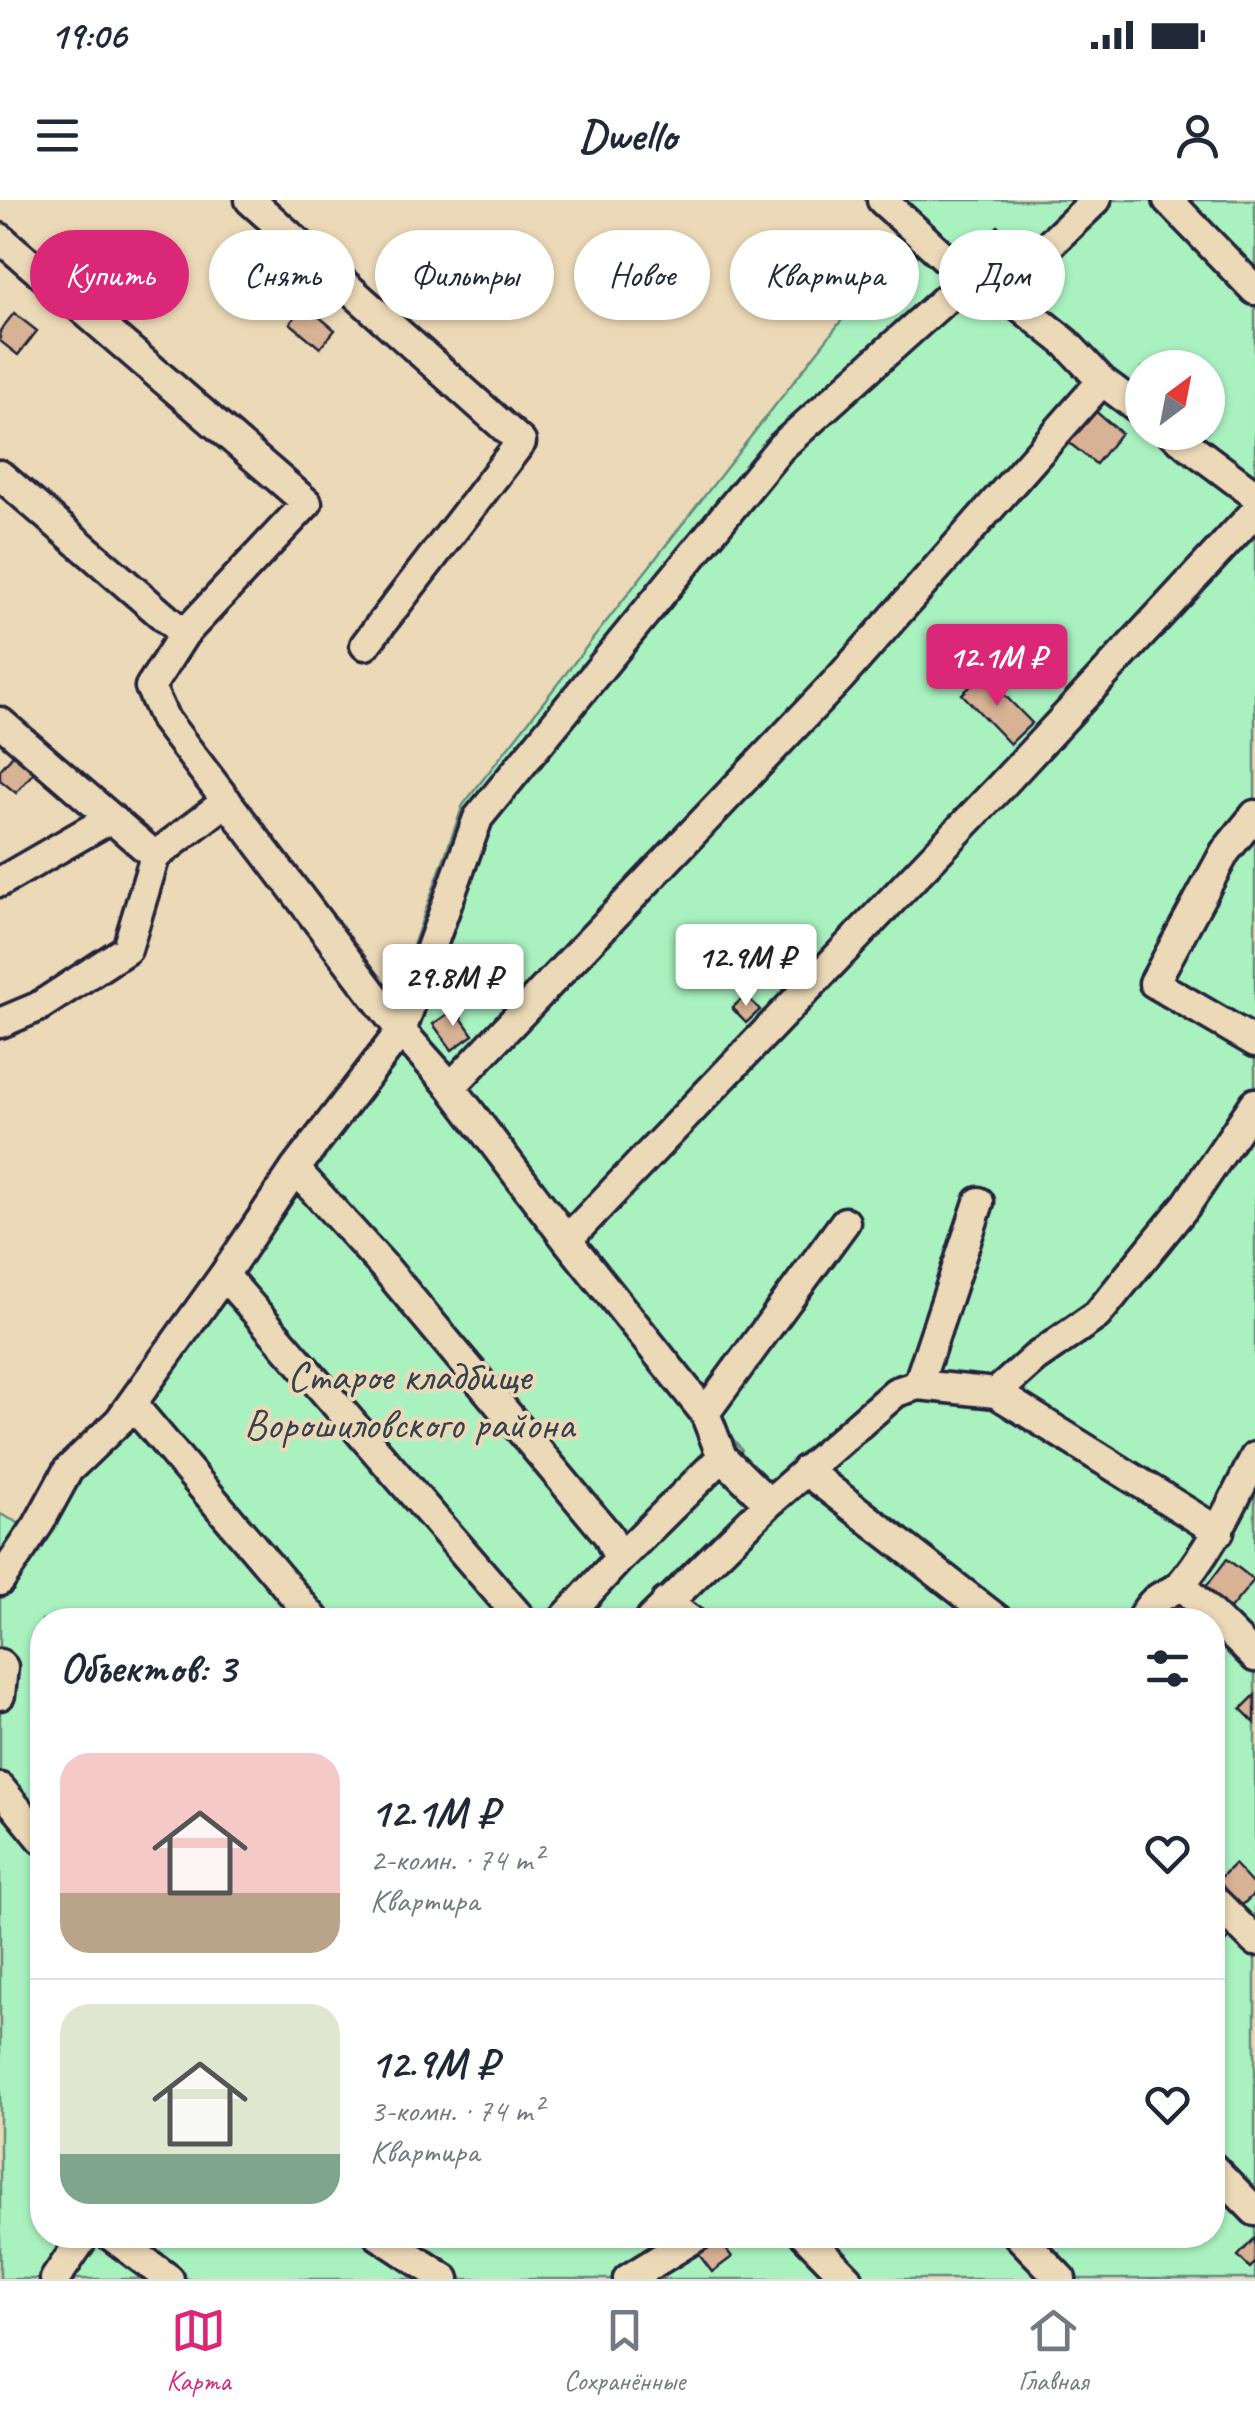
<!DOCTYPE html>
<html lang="ru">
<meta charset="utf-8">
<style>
:root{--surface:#fff;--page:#f6f6f7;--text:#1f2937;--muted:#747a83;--line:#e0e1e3;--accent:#db2777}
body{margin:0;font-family:Caveat,sans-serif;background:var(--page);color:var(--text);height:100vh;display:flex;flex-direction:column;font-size:38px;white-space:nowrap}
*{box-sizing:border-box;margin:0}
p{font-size:32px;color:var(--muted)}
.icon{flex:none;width:55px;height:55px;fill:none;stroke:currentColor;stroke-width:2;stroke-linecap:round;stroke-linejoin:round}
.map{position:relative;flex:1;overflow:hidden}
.drawer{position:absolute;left:30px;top:1408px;width:1195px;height:640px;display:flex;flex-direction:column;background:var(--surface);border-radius:40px;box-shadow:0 2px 8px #0004}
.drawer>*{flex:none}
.guide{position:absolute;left:30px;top:30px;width:1195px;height:90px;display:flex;gap:20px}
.needle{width:65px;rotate:32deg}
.controls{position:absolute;left:1125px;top:150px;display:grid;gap:20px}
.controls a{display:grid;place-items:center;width:100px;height:100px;border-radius:50%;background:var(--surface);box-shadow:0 2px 8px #0004;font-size:50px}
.price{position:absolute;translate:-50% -85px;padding:0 22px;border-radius:10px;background:#fff;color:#222;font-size:32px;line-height:65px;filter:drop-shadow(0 2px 5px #0008)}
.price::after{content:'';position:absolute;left:50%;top:60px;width:30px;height:22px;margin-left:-15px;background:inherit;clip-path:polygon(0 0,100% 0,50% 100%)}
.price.on{background:var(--accent);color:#fff}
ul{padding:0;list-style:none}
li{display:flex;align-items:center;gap:30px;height:250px;padding:0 30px}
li+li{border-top:2px solid var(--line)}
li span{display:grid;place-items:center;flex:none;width:280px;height:200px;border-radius:30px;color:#555}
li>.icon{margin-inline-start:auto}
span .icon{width:120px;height:120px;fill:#fffc;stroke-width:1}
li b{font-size:42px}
h2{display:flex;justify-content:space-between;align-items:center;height:120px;padding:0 30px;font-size:42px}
.tag{padding:0 35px;border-radius:45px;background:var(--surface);box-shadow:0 2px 8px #0004;font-size:35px;line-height:90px}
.tag.on{background:var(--accent);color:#fff}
.status{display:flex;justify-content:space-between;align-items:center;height:70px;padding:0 50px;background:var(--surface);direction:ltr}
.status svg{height:28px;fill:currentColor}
header{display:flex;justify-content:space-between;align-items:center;height:130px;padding:0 30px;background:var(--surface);font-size:45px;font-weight:700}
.dock{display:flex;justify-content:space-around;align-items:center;height:140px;border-top:2px solid var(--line);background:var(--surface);font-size:28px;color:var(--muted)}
.dock a{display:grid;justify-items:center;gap:5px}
.dock .on{color:var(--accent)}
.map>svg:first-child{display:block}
.green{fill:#a9f2c0;stroke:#668a7e;stroke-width:2.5;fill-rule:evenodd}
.building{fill:#d8b294;stroke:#22223b;stroke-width:2.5}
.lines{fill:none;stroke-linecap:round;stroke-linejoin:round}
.minor-casing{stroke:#22223b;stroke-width:35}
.minor{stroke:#ecd9b7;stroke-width:28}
.labels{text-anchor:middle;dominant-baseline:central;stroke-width:8;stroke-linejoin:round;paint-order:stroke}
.park-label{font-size:42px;fill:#36414f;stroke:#ecd9b7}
</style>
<div class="status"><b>19:06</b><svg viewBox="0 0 49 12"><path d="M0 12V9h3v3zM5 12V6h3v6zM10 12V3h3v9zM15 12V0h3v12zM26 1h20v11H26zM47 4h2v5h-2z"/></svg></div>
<header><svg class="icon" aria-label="menu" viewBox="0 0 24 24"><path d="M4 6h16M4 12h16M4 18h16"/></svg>Dwello<svg class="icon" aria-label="person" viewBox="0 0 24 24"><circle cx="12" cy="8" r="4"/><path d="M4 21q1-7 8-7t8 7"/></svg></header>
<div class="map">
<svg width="1255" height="2079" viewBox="0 0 1255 2079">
<rect width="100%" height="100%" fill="#ecd9b7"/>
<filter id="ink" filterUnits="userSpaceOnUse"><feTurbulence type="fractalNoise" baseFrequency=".01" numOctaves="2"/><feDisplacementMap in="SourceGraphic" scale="20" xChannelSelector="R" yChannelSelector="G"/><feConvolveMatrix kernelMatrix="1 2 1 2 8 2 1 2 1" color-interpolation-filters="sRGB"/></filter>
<g filter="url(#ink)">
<path class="green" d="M866 0H1255V2079H66L95 2035H1212V1420H583L742 1250 389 813 463 605 902 43ZM1142 168H1208V232H1142Z
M401 835 701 1218 714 1255 560 1420H42V2035H85L55 2079H0V1314L37 1332Z"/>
<path class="building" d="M998 26 1017 45 995 66 976 47Z
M305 105 335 130 320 148 290 123Z
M14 113 37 131 18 155 0 141V131Z
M1094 210 1121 233 1096 264 1068 242Z
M984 474 1032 523 1010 544 962 494Z
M19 548 40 565 16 593 0 580V570Z
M746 795 760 810 746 823 732 808Z
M455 809 473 835 452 850 433 824Z
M1227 1359 1254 1380 1224 1416 1200 1395Z
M1255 1495V1523L1241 1509Z
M1234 1664 1255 1687V1693L1237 1710 1213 1685Z
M1213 1719 1230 1736 1214 1755 1212 1753Z
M711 2035H715L732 2057 712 2072 694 2048Z
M1255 2038V2063L1250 2068 1238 2056Z"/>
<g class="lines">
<defs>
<path id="minor" d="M250 0 521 242 365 445
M882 0 961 72 1001 91 1066 143 1102 181 1142 211
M1168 0 1255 90
M0 38 307 303 184 434 0 275
M1171 232 1255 295
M184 434 150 487 165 520 401 831 451 887 567 1040 705 1213 722 1257 769 1303
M0 522 155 656 227 601
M1255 615 1225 652 1154 783 1255 842
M0 682 111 618
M0 823 38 807 127 749 155 656
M451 887 840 478 1102 181
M295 969 386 1069 608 1335 619 1359
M567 1040 1001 586 1255 312
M224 1075 522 1420
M918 1185 979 1002
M996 1193 1219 1332
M132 1204 315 1420
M705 1213 845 1022
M805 1270 998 1420
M0 1381 38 1325 68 1270 120 1220 224 1075 295 969 401 831 478 618 781 247 952 93 1001 91 1096 0
M1181 1384 1255 1457
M666 1402 690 1420
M563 1420 619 1359 722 1257
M650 1420 769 1303 896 1192 918 1185 996 1193 1035 1158 1097 1115 1187 1004 1255 903
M1141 1420C1157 1388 1169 1400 1185 1379 1215 1341 1234 1300 1255 1257
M0 1464 3 1467 0 1495
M0 1588 42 1639
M1212 1698 1255 1741
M1212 1967 1255 2011
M110 2035 169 2079
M378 2035 445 2079
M805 2035 848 2079
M1018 2035 1061 2079
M55 2079 85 2035
M628 2079 699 2035"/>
</defs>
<use href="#minor" class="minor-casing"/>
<use href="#minor" class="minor"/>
</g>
</g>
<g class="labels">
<g class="park-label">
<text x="409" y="1176">Старое кладбище<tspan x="409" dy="48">Ворошиловского района</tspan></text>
</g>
</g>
</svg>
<div class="controls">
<a><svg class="needle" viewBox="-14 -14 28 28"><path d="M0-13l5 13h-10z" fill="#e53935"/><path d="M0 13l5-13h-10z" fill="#747a83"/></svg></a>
</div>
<b class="price on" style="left:997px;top:509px">12.1M ₽</b>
<b class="price" style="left:746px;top:809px">12.9M ₽</b>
<b class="price" style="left:453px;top:829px">29.8M ₽</b>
<div class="guide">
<a class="tag on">Купить</a>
<a class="tag">Снять</a>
<a class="tag">Фильтры</a>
<a class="tag">Новое</a>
<a class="tag">Квартира</a>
<a class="tag">Дом</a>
</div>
<section class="drawer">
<h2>Объектов: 3<svg class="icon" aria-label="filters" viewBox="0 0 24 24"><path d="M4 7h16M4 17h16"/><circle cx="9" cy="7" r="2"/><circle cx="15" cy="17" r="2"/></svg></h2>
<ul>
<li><span style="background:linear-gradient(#f6c9c9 70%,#b9a48a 0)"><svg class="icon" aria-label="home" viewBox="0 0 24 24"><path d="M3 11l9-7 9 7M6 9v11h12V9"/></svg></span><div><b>12.1M ₽</b><p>2-комн. · 74 m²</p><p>Квартира</p></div><svg class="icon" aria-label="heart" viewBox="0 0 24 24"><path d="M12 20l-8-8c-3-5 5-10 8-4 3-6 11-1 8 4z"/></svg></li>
<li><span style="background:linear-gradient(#dfe7d0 75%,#7fa58c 0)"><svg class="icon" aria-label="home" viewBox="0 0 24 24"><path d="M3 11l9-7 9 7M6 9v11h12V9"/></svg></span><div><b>12.9M ₽</b><p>3-комн. · 74 m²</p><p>Квартира</p></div><svg class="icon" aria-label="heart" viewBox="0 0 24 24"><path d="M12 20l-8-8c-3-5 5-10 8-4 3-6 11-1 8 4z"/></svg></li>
</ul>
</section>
</div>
<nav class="dock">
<a class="on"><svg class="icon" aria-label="map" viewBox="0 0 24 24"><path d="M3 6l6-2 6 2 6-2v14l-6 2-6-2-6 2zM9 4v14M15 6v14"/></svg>Карта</a>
<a><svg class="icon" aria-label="saved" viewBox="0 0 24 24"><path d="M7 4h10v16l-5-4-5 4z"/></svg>Сохранённые</a>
<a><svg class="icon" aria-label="home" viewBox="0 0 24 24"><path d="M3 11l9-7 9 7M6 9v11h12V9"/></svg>Главная</a>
</nav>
